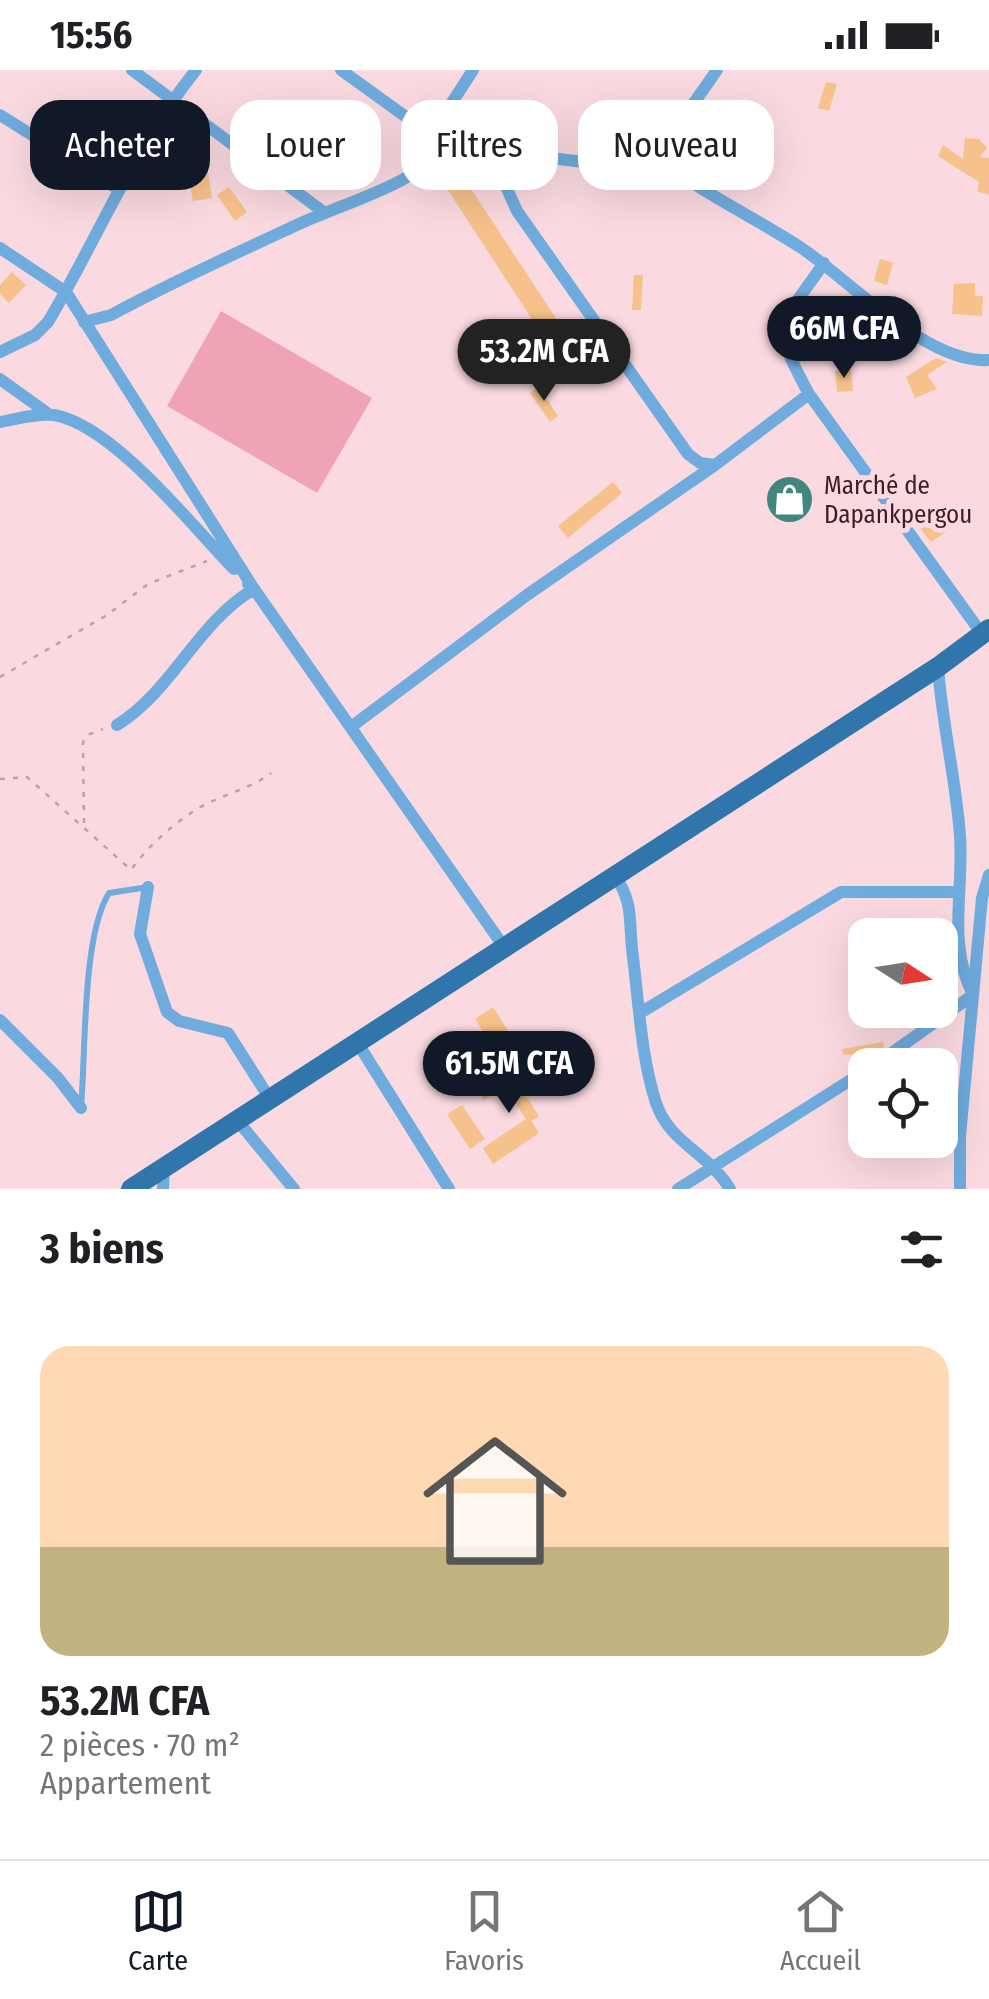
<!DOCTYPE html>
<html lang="fr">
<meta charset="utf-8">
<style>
:root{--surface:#fff;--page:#f2f2f2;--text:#202124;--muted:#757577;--line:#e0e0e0;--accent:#111827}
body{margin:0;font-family:"Fira Sans Condensed",sans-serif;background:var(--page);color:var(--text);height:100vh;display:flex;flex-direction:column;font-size:38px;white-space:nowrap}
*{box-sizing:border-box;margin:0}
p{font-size:32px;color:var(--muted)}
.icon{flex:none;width:55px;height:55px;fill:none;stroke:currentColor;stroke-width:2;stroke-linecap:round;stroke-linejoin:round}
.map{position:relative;height:1119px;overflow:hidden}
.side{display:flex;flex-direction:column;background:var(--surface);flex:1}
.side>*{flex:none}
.guide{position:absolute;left:30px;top:30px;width:930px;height:90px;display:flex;gap:20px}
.needle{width:65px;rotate:102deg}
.fabs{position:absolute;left:848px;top:848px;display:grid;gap:20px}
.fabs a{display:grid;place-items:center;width:110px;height:110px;border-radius:20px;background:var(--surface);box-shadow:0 10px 40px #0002;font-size:50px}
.price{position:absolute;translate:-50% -85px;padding:0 22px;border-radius:35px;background:var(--accent);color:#fff;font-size:32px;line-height:65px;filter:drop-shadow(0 2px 5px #0008)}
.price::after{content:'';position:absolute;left:50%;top:60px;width:30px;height:22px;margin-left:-15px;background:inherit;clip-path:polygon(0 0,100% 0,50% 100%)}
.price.active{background:#222;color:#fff}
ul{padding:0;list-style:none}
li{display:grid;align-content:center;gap:20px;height:530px;padding:0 40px}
li span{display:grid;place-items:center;height:310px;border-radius:30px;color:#555}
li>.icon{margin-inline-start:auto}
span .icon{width:180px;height:180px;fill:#fffc;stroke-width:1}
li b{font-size:42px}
h2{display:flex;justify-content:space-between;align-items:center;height:120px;padding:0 40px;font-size:42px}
.pill{padding:0 35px;border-radius:30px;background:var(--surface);box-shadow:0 10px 40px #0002;font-size:35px;line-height:90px}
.pill.active{background:var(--accent);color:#fff}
.status{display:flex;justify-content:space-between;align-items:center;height:70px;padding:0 50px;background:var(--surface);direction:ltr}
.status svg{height:28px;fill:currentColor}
.tab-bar{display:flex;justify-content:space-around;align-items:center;height:140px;border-top:2px solid var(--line);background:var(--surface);font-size:28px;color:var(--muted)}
.tab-bar a{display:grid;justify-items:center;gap:5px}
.tab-bar .active{color:var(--accent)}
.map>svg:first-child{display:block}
.green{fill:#f0a3b3}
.building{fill:#f7c18b}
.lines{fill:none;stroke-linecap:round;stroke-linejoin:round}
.path{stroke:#bfa0a6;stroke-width:2.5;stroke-dasharray:5 8;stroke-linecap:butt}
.lane{stroke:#70abde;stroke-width:6}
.street{stroke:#70abde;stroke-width:12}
.primary{stroke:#3075ac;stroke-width:20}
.labels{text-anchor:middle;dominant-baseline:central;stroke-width:10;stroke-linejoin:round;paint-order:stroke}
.poi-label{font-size:25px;fill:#3b1e25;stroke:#fadae0;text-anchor:start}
</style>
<div class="status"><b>15:56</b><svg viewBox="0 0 49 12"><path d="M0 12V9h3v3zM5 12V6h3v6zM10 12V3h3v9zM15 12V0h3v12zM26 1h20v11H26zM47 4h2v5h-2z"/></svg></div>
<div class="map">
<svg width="989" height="1119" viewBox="0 0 989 1119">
<rect width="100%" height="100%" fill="#fadae0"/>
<path class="green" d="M221 241 372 328 317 423 167 336Z"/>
<path class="building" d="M826 12 837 14 829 41 818 38Z
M87 32 105 38 100 52 131 62 128 71 46 44 49 35 83 46Z
M287 38 297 43 283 69 272 62Z
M619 38 635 48 626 62 640 69 632 83 617 86 612 85 611 77Z
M965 68 979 69 987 78 980 87 989 88V125L977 121 979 112 938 86 943 75 963 89Z
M203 69 212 128 193 131 189 110 176 112 174 97 192 96 190 71Z
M460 102 561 256 544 268 444 114Z
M229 117 247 142 235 151 217 125Z
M880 189 893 193 887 215 874 211Z
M12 202 26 215 9 233 0 224V215Z
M634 205H643L641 240H632Z
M975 213V226H983L982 246 952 244 954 214Z
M936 288 947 292 927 305 937 319 915 328 906 307Z
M851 300 853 321 837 322 835 301Z
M539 317 558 346 550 352 530 323Z
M613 412 622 423 568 468 558 456Z
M957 434 966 448 931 472 921 459Z
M493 937 514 970 496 982 475 949Z
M883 972 884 977 870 986 843 984 842 979Z
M500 999 510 1013 516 1010 539 1046 531 1051 539 1063 493 1094 483 1078 526 1049 505 1017 484 1030 475 1016Z
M462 1035 485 1069 470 1079 447 1044Z"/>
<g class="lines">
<path class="path" d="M0 607 107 545 148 514 207 491
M0 709 27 707 131 800C146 778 171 756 194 741 218 725 247 721 271 703
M84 753 83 672 87 665 103 659"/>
<path class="lane" d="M81 1037C86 981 82 866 109 823L148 817"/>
<path class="street" d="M132 0 325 143
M341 0 431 65 490 81 627 97 656 87 717 0
M0 45 118 119
M431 65 473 0
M490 81 517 141 688 384 700 393 715 395 809 324C770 252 779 258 824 193
M656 87C700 122 752 146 800 177 850 210 926 294 989 290
M0 178 66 222 254 519 504 877
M84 252 111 245C172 212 236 183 299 154 354 129 412 116 454 71
M0 282 35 265 48 252C98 168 134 77 196 0
M0 309 50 345
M809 324 982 564
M0 352C16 349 37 343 54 345 113 355 192 456 234 499
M117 655C173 620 197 553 254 519L248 514
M351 657 527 525 715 395
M615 805C635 836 628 852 633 887 639 935 641 986 656 1033 670 1074 708 1082 730 1119
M148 817 140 864 167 942 179 951 228 963 270 1029
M640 943 841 822H957
M0 950 58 1008 81 1038
M357 972 449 1119
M875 995 973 925C947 873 964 821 960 766 956 709 942 654 938 597
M237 1050 294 1119
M163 1119 164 1098
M678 1119 865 1001
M960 1119V1066L982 828 989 805"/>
<path class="primary" d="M131 1119 938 597 989 559"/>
</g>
<defs>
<symbol id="shop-disc" viewBox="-11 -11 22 22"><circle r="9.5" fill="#41877f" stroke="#fadae0"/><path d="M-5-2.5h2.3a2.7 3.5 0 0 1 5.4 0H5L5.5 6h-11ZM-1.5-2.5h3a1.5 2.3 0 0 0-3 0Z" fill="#fff"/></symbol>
</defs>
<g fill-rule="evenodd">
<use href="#shop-disc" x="762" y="402" width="55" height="55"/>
</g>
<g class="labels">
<g class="poi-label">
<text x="824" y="416">Marché de<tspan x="824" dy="29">Dapankpergou</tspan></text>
</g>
</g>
</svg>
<div class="fabs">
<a><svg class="needle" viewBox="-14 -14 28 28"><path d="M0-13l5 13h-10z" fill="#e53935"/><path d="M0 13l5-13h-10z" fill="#757577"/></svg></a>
<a><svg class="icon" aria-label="locate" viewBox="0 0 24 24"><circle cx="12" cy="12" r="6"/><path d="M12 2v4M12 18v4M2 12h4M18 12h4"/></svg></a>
</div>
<b class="price" style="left:844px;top:311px">66M CFA</b>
<b class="price active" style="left:544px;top:334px">53.2M CFA</b>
<b class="price" style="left:509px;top:1046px">61.5M CFA</b>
<div class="guide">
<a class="pill active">Acheter</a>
<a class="pill">Louer</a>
<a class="pill">Filtres</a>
<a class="pill">Nouveau</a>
</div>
</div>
<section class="side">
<h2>3 biens<svg class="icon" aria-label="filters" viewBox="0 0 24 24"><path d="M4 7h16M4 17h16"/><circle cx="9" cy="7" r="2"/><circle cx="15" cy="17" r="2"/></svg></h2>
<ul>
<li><span style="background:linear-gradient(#ffd9b3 65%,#c2b280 0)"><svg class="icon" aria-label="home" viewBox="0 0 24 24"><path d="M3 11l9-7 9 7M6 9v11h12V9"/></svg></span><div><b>53.2M CFA</b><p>2 pièces · 70 m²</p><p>Appartement</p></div></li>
</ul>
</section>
<nav class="tab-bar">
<a class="active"><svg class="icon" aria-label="map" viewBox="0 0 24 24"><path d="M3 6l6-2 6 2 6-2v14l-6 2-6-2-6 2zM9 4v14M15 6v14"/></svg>Carte</a>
<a><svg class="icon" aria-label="saved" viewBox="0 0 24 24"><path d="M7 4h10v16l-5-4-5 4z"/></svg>Favoris</a>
<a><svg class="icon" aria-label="home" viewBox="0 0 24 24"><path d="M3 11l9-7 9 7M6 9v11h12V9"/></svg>Accueil</a>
</nav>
